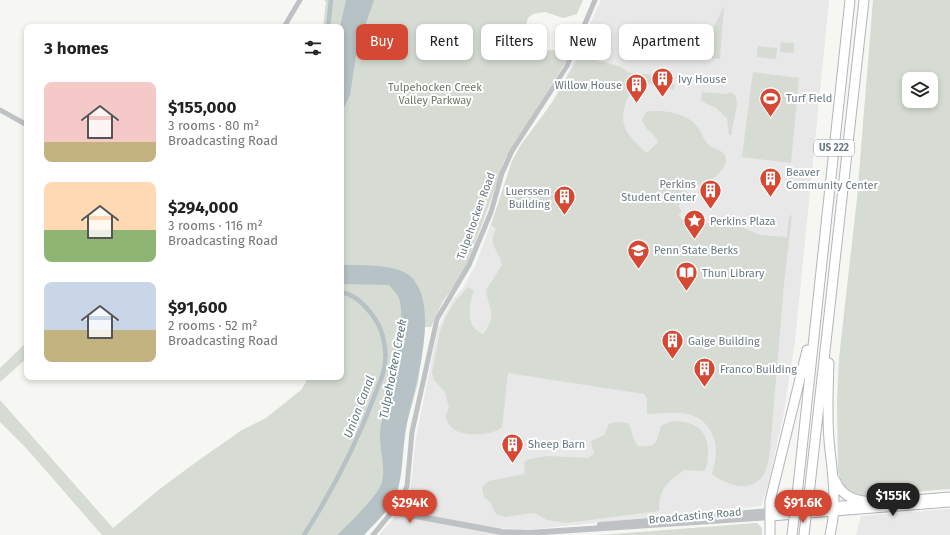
<!DOCTYPE html>
<meta charset="utf-8">
<style>
:root{--surface:#fff;--page:#f2f2f2;--text:#222;--muted:#767676;--accent:#d54934}
body{margin:0;font-family:"Fira Sans",sans-serif;background:var(--page);color:var(--text);height:100vh;display:flex;flex-direction:column;font-size:15px;white-space:nowrap}
*{box-sizing:border-box;margin:0}
p{font-size:13px;color:var(--muted)}
.icon{flex:none;width:22px;height:22px;fill:none;stroke:currentColor;stroke-width:2;stroke-linecap:round;stroke-linejoin:round}
.map{position:relative;flex:1;overflow:hidden}
.sheet{position:absolute;left:24px;top:24px;width:320px;height:356px;display:flex;flex-direction:column;background:var(--surface);border-radius:8px;box-shadow:0 2px 6px #0003}
.sheet>*{flex:none}
.guide{position:absolute;left:356px;top:24px;width:380px;height:36px;display:flex;gap:8px}
.fabs{position:absolute;left:902px;top:72px;display:grid;gap:8px}
.fabs a{display:grid;place-items:center;width:36px;height:36px;border-radius:8px;background:var(--surface);box-shadow:0 2px 6px #0003;font-size:20px}
.price{position:absolute;translate:-50% -34px;padding:0 9px;border-radius:14px;background:var(--accent);color:#fff;font-size:13px;line-height:26px;filter:drop-shadow(0 1px 2px #0008)}
.price::after{content:'';position:absolute;left:50%;top:24px;width:12px;height:9px;margin-left:-6px;background:inherit;clip-path:polygon(0 0,100% 0,50% 100%)}
.price.current{background:#222;color:#fff}
ul{padding:0;list-style:none}
li{display:flex;align-items:center;gap:12px;height:100px;padding:0 20px}
li span{display:grid;place-items:center;flex:none;width:112px;height:80px;border-radius:8px;color:#555}
li>.icon{margin-inline-start:auto}
span .icon{width:48px;height:48px;fill:#fffc;stroke-width:1}
li b{font-size:17px}
h2{display:flex;justify-content:space-between;align-items:center;height:48px;padding:0 20px;font-size:17px}
.chip{padding:0 14px;border-radius:8px;background:var(--surface);box-shadow:0 2px 6px #0003;font-size:14px;line-height:36px}
.chip.current{background:var(--accent);color:#fff}
.map>svg:first-child{display:block}
.built{fill:#e7e8e7}
.green{fill:#d6dbd3;fill-rule:evenodd}
.water{fill:#b6c2c5}
.lines{fill:none;stroke-linecap:round;stroke-linejoin:round}
.canal{stroke:#b6c2c5;stroke-width:4.5}
.secondary-casing{stroke:#b0b6ba;stroke-width:9}
.motorway-casing{stroke:#b1b6b8;stroke-width:11}
.minor{stroke:#bec2c5;stroke-width:5}
.tertiary{stroke:#bec2c5;stroke-width:6}
.secondary{stroke:#fff;stroke-width:7}
.motorway{stroke:#fff;stroke-width:9}
.motorway-bridge-casing{stroke:#b1b6b8;stroke-width:11;stroke-linecap:butt}
.motorway-bridge{stroke:#fff;stroke-width:9}
.labels{text-anchor:middle;dominant-baseline:central;stroke-width:4;stroke-linejoin:round;paint-order:stroke}
.shield{fill:#fff;stroke:#95a1a8;stroke-width:1}
.shield-label{font-size:10px;font-weight:bold;fill:#687982}
.poi-label{font-size:11px;fill:#687982;stroke:#fff;text-anchor:start}
.park-label{font-size:11px;fill:#6c7a66;stroke:#fff}
.street-label{font-size:11px;fill:#687982;stroke:#fff}
.water-label{font-size:12px;font-style:italic;fill:#637a7f;stroke:#fff}
</style>
<div class="map">
<svg width="950" height="535" viewBox="0 0 950 535">
<rect width="100%" height="100%" fill="#f6f6f3"/>
<path class="built" d="M601 0H829L795 341 783 417 768 485 761 506 545 528 523 530 502 528 499 535H379L402 509 410 492 416 438 438 328 452 300 463 288 476 264 498 205 512 161 561 88Z
M950 509V535H856L861 516Z"/>
<path class="green" d="M324 0H583L577 14 563 18 545 12 533 14 528 18 520 43C532 56 555 47 570 52L567 60 504 161 487 211 467 264 456 284 443 301 431 327H425L418 383 407 423 396 494 386 510 364 535H102L27 449 0 422V400L113 528 161 488 199 460 242 430 266 418 301 390 309 377H341V27H323L326 2Z
M873 0H950V489L864 496 856 494 845 487 838 473 837 401 839 358 857 198ZM909 79H931V101H909Z
M724 6 720 59 700 56Z
M781 42 794 43V53L780 52Z
M758 46 777 48 776 59 757 57Z
M578 58C587 58 612 64 621 67 624 69 628 73 631 73 644 75 668 72 675 86L673 90 648 83 632 88C617 120 620 130 647 153L658 142C655 133 645 131 642 120L646 112C661 109 686 113 696 125 701 131 703 139 708 144 716 152 726 148 726 162 716 183 704 183 684 189L694 199 690 204 685 200 678 206 682 211 678 215 689 226 693 221 696 224 726 222H730V225L737 224 739 221 740 227 761 235 787 237 789 218 792 214 784 283 770 450C769 457 768 466 765 472 753 495 728 486 712 474 714 466 716 458 716 450 716 443 714 437 711 432 699 407 670 413 647 414V398L644 394 508 373 502 427C492 436 462 437 452 428 449 425 447 420 445 417L449 408 445 392 434 380 432 373 435 357 440 331 445 319 453 304 468 287 474 291C468 306 465 327 483 334 498 315 489 311 486 290L502 265C499 249 487 246 496 229L491 225 512 161 520 146 552 103Z
M753 72 799 78 791 163 742 157Z
M702 92 727 94 730 92 736 96 737 104 731 135H729L727 118 716 108 701 101Z
M27 342V358L0 382V368Z
M672 421C694 421 708 429 708 452 708 459 708 465 704 471L684 470C666 483 659 489 659 511L566 523 547 520 534 513 505 517 496 514 490 502 484 497 482 487 489 481 525 474 524 462 529 459 548 456 588 458 594 454 591 441 604 435 609 424 616 422 628 423C633 431 632 439 638 446 658 448 656 442 661 426Z
M757 523 762 528V535H600Z"/>
<path class="water" d="M346 0H374L357 49 350 95 341 114 340 27Z
M341 265C358 265 395 264 409 275 442 302 415 388 407 423 402 445 404 474 396 495 390 510 375 523 364 535H337C348 525 376 497 381 485 387 468 379 451 380 433 380 419 388 409 391 396 393 383 392 370 394 357 396 340 404 320 400 302 399 296 394 290 389 285L341 284Z"/>
<g class="lines">
<path class="canal" d="M328 27 331 0
M304 535C333 490 357 443 376 392 380 382 384 374 385 363 387 345 382 326 370 312 363 303 353 294 341 292"/>
<defs>
<path id="secondary" d="M770 511 950 496
M770 517 950 503"/>
<path id="motorway" d="M829 363C828 388 827 414 829 440 832 472 838 503 830 535
M835 480C844 501 860 501 880 503
M808 504 864 0
M796 505 850 0
M770 535V501L807 350
M792 535 794 519
M804 535 806 517"/>
</defs>
<use href="#secondary" class="secondary-casing"/>
<use href="#motorway" class="motorway-casing"/>
<path class="minor" d="M284 27 300 0
M0 110 27 125
M373 535 401 501 407 486 412 432 437 319 469 265 491 212 502 173 512 151 567 66 595 0"/>
<path class="tertiary" d="M394 512 502 532 528 533 770 517
M600 525 770 511"/>
<use href="#secondary" class="secondary"/>
<use href="#motorway" class="motorway"/>
<defs>
<path id="motorway-bridge" d="M806 517 808 504
M794 519 796 505"/>
</defs>
<use href="#motorway-bridge" class="motorway-bridge-casing"/>
<use href="#motorway-bridge" class="motorway-bridge"/>
</g>
<defs>
<symbol id="building-pin" viewBox="-11 -11 22 30"><path d="M0 17L-7.5 6A9.5 9.5 0 1 1 7.5 6Z" fill="#d54934" stroke="#fff"/><path d="M-4-6H4V6H1V3H-1V6H-4ZM-2.5-4.3h1.7v1.8h-1.7ZM.8-4.3h1.7v1.8H.8ZM-2.5-1h1.7V.8h-1.7ZM.8-1h1.7V.8H.8Z" fill="#fff"/></symbol>
<symbol id="stadium-pin" viewBox="-11 -11 22 30"><path d="M0 17L-7.5 6A9.5 9.5 0 1 1 7.5 6Z" fill="#d54934" stroke="#fff"/><path d="M0-5a6.5 5 0 1 0 0 10a6.5 5 0 1 0 0-10ZM-3.5-1.8h7v3.6h-7Z" fill="#fff"/></symbol>
<symbol id="sight-pin" viewBox="-11 -11 22 30"><path d="M0 17L-7.5 6A9.5 9.5 0 1 1 7.5 6Z" fill="#d54934" stroke="#fff"/><path d="M0-6L1.8-2.2L6-1.7L2.9 1.2L3.7 5.4L0 3.3L-3.7 5.4L-2.9 1.2L-6-1.7L-1.8-2.2Z" fill="#fff"/></symbol>
<symbol id="university-pin" viewBox="-11 -11 22 30"><path d="M0 17L-7.5 6A9.5 9.5 0 1 1 7.5 6Z" fill="#d54934" stroke="#fff"/><path d="M0-5L7-2L0 1L-7-2ZM-4 1L0 2.5L4 1V4Q0 6-4 4Z" fill="#fff"/></symbol>
<symbol id="library-pin" viewBox="-11 -11 22 30"><path d="M0 17L-7.5 6A9.5 9.5 0 1 1 7.5 6Z" fill="#d54934" stroke="#fff"/><path d="M-6-4Q-3-5.5-.7-3.5V5Q-3 3-6 4ZM6-4Q3-5.5 .7-3.5V5Q3 3 6 4Z" fill="#fff"/></symbol>
</defs>
<g fill-rule="evenodd">
<use href="#building-pin" x="650" y="66" width="25" height="34"/>
<use href="#building-pin" x="624" y="72" width="25" height="34"/>
<use href="#stadium-pin" x="758" y="86" width="25" height="34"/>
<use href="#building-pin" x="758" y="166" width="25" height="34"/>
<use href="#building-pin" x="698" y="178" width="25" height="34"/>
<use href="#building-pin" x="552" y="184" width="25" height="34"/>
<use href="#sight-pin" x="682" y="208" width="25" height="34"/>
<use href="#university-pin" x="626" y="238" width="25" height="34"/>
<use href="#library-pin" x="674" y="260" width="25" height="34"/>
<use href="#building-pin" x="660" y="328" width="25" height="34"/>
<use href="#building-pin" x="692" y="356" width="25" height="34"/>
<use href="#building-pin" x="500" y="432" width="25" height="34"/>
</g>
<g class="labels">
<rect class="shield" x="814" y="140" width="40" height="16" rx="3"/>
<g class="shield-label">
<text x="834" y="148">US 222</text>
</g>
<g class="poi-label">
<text x="678" y="79">Ivy House</text>
<text x="622" y="85" text-anchor="end">Willow House</text>
<text x="786" y="98">Turf Field</text>
<text x="786" y="172">Beaver<tspan x="786" dy="13">Community Center</tspan></text>
<text x="696" y="184" text-anchor="end">Perkins<tspan x="696" dy="13">Student Center</tspan></text>
<text x="550" y="191" text-anchor="end">Luerssen<tspan x="550" dy="13">Building</tspan></text>
<text x="710" y="221">Perkins Plaza</text>
<text x="654" y="250">Penn State Berks</text>
<text x="702" y="273">Thun Library</text>
<text x="688" y="341">Gaige Building</text>
<text x="720" y="369">Franco Building</text>
<text x="528" y="444">Sheep Barn</text>
</g>
<g class="park-label">
<text x="435" y="87">Tulpehocken Creek<tspan x="435" dy="13">Valley Parkway</tspan></text>
</g>
<g class="street-label">
<text transform="translate(476 216) rotate(-70)">Tulpehocken Road</text>
<text transform="translate(695 516) rotate(-5)">Broadcasting Road</text>
</g>
<g class="water-label">
<text transform="translate(393 369) rotate(-79)">Tulpehocken Creek</text>
<text transform="translate(359 407) rotate(-69)">Union Canal</text>
</g>
</g>
</svg>
<div class="fabs">
<a><svg class="icon" aria-label="layers" viewBox="0 0 24 24"><path d="M12 4l9 5-9 5-9-5zM3 14l9 5 9-5"/></svg></a>
</div>
<b class="price current" style="left:893px;top:517px">$155K</b>
<b class="price" style="left:410px;top:524px">$294K</b>
<b class="price" style="left:803px;top:524px">$91.6K</b>
<div class="guide">
<a class="chip current">Buy</a>
<a class="chip">Rent</a>
<a class="chip">Filters</a>
<a class="chip">New</a>
<a class="chip">Apartment</a>
</div>
<section class="sheet">
<h2>3 homes<svg class="icon" aria-label="filters" viewBox="0 0 24 24"><path d="M4 7h16M4 17h16"/><circle cx="9" cy="7" r="2"/><circle cx="15" cy="17" r="2"/></svg></h2>
<ul>
<li><span style="background:linear-gradient(#f6c9c9 75%,#c2b280 0)"><svg class="icon" aria-label="home" viewBox="0 0 24 24"><path d="M3 11l9-7 9 7M6 9v11h12V9"/></svg></span><div><b>$155,000</b><p>3 rooms · 80 m²</p><p>Broadcasting Road</p></div></li>
<li><span style="background:linear-gradient(#ffd9b3 60%,#8fb573 0)"><svg class="icon" aria-label="home" viewBox="0 0 24 24"><path d="M3 11l9-7 9 7M6 9v11h12V9"/></svg></span><div><b>$294,000</b><p>3 rooms · 116 m²</p><p>Broadcasting Road</p></div></li>
<li><span style="background:linear-gradient(#c9d6e8 60%,#c2b280 0)"><svg class="icon" aria-label="home" viewBox="0 0 24 24"><path d="M3 11l9-7 9 7M6 9v11h12V9"/></svg></span><div><b>$91,600</b><p>2 rooms · 52 m²</p><p>Broadcasting Road</p></div></li>
</ul>
</section>
</div>
